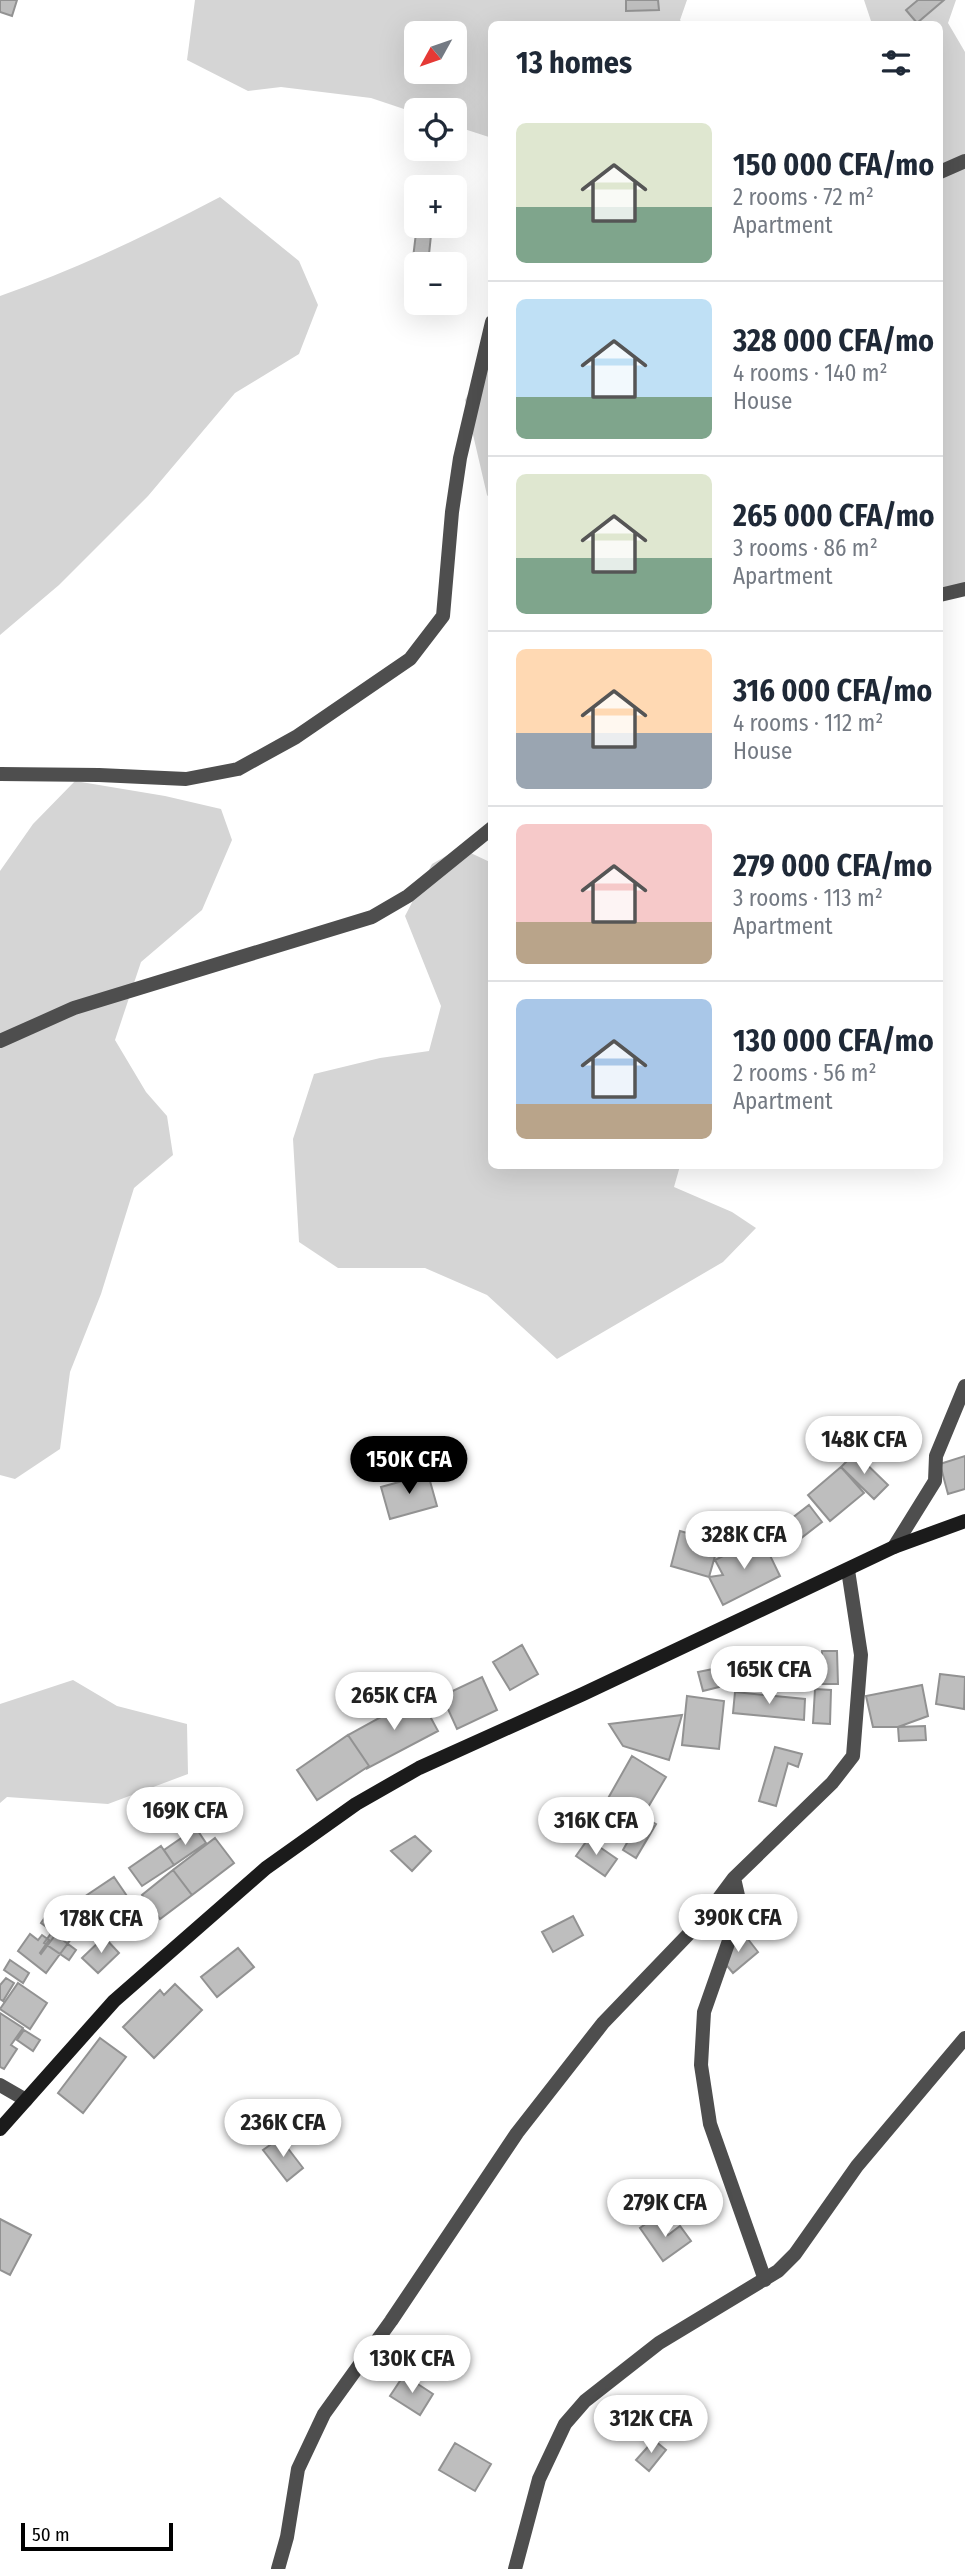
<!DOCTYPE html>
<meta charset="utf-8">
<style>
:root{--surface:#fff;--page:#f6f6f7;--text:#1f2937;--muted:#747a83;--line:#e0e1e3;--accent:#000}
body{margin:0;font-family:"Fira Sans Condensed",sans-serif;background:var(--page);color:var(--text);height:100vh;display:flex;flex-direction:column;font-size:26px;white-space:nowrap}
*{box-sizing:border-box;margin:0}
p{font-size:23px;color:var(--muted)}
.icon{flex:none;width:38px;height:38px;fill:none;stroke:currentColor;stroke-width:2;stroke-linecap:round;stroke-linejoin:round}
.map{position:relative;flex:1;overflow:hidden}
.side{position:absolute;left:488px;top:21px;width:455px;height:1148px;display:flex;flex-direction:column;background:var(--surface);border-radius:10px;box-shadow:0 7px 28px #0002}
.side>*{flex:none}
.needle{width:46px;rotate:230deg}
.tools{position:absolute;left:404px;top:21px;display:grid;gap:14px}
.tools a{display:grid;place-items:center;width:63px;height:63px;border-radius:10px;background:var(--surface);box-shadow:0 7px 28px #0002;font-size:35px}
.scale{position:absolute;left:21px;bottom:18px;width:152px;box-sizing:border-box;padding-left:7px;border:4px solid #000;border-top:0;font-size:19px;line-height:24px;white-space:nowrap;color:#000;-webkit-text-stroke:5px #fff;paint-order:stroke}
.price{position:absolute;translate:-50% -60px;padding:0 16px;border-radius:24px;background:#fff;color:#222;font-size:23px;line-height:46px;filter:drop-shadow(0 2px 4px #0008)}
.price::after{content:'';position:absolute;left:50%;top:42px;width:21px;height:16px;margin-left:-10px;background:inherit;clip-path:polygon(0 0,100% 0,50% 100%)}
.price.active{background:var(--accent);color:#fff}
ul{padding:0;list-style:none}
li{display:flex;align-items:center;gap:21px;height:175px;padding:0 28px}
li+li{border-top:2px solid var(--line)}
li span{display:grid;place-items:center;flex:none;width:196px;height:140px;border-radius:10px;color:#555}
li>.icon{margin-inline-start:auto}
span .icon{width:84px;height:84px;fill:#fffc;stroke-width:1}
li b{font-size:30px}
h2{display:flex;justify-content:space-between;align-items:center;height:84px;padding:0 28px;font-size:30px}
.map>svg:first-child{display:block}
.green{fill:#d5d5d5;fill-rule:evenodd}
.building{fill:#bebebe;stroke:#929292;stroke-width:2}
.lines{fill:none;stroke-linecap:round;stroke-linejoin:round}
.street{stroke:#4e4e4e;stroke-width:14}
.secondary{stroke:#1b1b1b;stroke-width:14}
</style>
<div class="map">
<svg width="965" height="2569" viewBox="0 0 965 2569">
<rect width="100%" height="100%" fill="#fff"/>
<path class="green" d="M195 0H687L680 20 683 24H492V138L455 126V110H416V113L371 98 281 87 248 91 187 60ZM416 33H455V72H416Z
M864 0H956L948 23 965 52V588L940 591V24H872Z
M220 197 299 261 318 305 299 354 235 393 148 496 59 585 0 635V296C77 269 148 235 220 197Z
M492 349V501L487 495 465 400Z
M75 781 165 796 221 809 232 840 202 910 141 962 115 1040 146 1092 167 1116 173 1155 134 1188 101 1294 70 1372 60 1449 15 1479 0 1475V871L33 824Z
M460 848 492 863V1166H680L674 1187 732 1212 756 1228 723 1262 557 1359 487 1295 425 1268H338L299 1242 293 1139 314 1074 380 1058 429 1051 441 1006 405 916 432 864Z
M73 1680 117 1706 187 1724 188 1774 108 1804 7 1797 0 1803V1704Z"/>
<path class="building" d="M0 0H17L12 16 0 12Z
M626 0H658L659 10 626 11Z
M918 0H944L917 23 906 10Z
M416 233 431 235 428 264H416V275H411Z
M855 1453 888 1485 874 1499 841 1467Z
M965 1456V1489L948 1494 940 1464Z
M841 1467 864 1493 830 1521 808 1495Z
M428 1474 437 1506 390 1519 381 1487Z
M809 1505 822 1522 800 1539 787 1522Z
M680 1531 719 1542 709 1577 671 1566Z
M761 1537 780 1576 723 1605 709 1577 723 1575 715 1560Z
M522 1645 538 1674 510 1690 493 1662Z
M806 1649 811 1681 759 1688 754 1656Z
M822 1651H837L838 1684H822Z
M747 1658 751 1682 728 1686 725 1662Z
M718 1668 723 1686 703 1691 698 1672Z
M940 1674 965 1677 964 1709 936 1704Z
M482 1677 497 1710 457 1729 442 1696Z
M922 1685 928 1716 898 1727H873L866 1696Z
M815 1689 831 1690 830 1724 813 1723Z
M735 1692 805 1699 804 1720 733 1713Z
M419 1696 438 1731 368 1768 369 1766 348 1735Z
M687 1696 724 1701 719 1749 682 1745Z
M682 1715 669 1760 623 1746 609 1724Z
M925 1726 926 1740 899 1741 898 1727Z
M348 1735 369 1766 317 1800 297 1770Z
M775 1747 802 1754 798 1767 788 1763 776 1806 759 1801Z
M632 1756 666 1777 635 1829 602 1809Z
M642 1816 656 1824 636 1858 623 1850Z
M196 1828 206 1843 174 1865 164 1850Z
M415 1836 431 1851 412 1871 391 1851Z
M215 1838 234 1863 192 1895 173 1870Z
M588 1839 617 1859 605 1876 576 1856Z
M161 1846 174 1865 142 1886 129 1868Z
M173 1870 192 1895 160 1919 142 1895Z
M114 1877 129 1899 99 1920 84 1897Z
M56 1912 76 1927 68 1937 71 1939 46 1973 18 1951 30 1934 38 1940 42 1935 49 1940 40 1953 41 1954 56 1934 41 1923 48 1913 53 1917Z
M573 1916 583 1935 553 1952 542 1932Z
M52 1932 76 1950 69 1960 44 1943Z
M744 1934 758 1952 733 1973 718 1955Z
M104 1937 119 1953 98 1973 82 1958Z
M238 1948 254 1967 217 1997 201 1977Z
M10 1960 29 1973 23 1983 4 1970Z
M6 1978 14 1983 3 2001 0 1999V1985Z
M18 1983 47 2003 30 2029 0 2009Z
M175 1984 202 2010 154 2058 123 2027 160 1990 164 1995Z
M0 2013 23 2028 11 2045 17 2049 4 2069 0 2067Z
M24 2030 40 2040 33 2051 17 2040Z
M100 2038 126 2057 83 2113 58 2093Z
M280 2138 303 2168 287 2181 263 2150Z
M655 2217 668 2235 680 2226 691 2241 663 2261 640 2228Z
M0 2219 31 2235 10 2275 0 2270Z
M404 2375 433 2394 420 2415 390 2396Z
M654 2440 666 2450 649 2471 636 2460Z
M455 2443 491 2464 475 2491 439 2470Z"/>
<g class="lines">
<path class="street" d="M940 172 965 161
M940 595 965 589
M0 774 99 775 186 779 238 769 296 737 410 659 443 616 452 512 460 458 492 322
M0 1041 74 1008 372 917 408 896 492 828
M894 1547 935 1481 936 1456 965 1386
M734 1878 739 1900 738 1915 704 2012 701 2065 710 2124 765 2280
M0 2085 26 2100
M278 2569 287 2537 298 2469 324 2414 391 2321 517 2133 603 2023 705 1917 734 1878 832 1783 853 1756 861 1655 848 1570
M515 2569 539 2479 565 2424 585 2401 659 2343 778 2271 795 2254 857 2166 965 2038"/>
<path class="secondary" d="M0 2129 114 2001 266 1868 356 1804 419 1768 583 1694 894 1547 965 1521"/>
</g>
</svg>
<div class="tools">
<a><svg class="needle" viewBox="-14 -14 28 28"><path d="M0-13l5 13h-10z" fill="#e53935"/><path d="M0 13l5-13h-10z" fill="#747a83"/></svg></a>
<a><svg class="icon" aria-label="locate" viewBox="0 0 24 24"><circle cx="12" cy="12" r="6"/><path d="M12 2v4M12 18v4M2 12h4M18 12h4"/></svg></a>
<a>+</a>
<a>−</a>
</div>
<div class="scale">50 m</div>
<b class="price" style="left:864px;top:1476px">148K CFA</b>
<b class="price active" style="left:409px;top:1496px">150K CFA</b>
<b class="price" style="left:744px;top:1571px">328K CFA</b>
<b class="price" style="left:769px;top:1706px">165K CFA</b>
<b class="price" style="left:394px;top:1732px">265K CFA</b>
<b class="price" style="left:185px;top:1847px">169K CFA</b>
<b class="price" style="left:596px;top:1857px">316K CFA</b>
<b class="price" style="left:738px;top:1954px">390K CFA</b>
<b class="price" style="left:101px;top:1955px">178K CFA</b>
<b class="price" style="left:283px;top:2159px">236K CFA</b>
<b class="price" style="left:665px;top:2239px">279K CFA</b>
<b class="price" style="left:412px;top:2395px">130K CFA</b>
<b class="price" style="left:651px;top:2455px">312K CFA</b>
<section class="side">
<h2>13 homes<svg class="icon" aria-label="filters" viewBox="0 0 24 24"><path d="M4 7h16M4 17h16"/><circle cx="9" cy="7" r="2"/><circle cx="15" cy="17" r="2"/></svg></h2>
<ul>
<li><span style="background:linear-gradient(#dfe7d0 60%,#7fa58c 0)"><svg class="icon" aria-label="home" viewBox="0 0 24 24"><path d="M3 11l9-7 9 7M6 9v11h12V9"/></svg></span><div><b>150 000 CFA/mo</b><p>2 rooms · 72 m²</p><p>Apartment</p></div></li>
<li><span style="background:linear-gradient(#bfe0f5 70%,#7fa58c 0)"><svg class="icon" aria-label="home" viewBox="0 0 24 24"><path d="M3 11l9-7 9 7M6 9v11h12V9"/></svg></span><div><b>328 000 CFA/mo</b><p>4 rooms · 140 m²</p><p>House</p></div></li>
<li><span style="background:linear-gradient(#dfe7d0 60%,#7fa58c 0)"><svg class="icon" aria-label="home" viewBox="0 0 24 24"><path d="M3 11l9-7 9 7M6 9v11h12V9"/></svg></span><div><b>265 000 CFA/mo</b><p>3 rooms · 86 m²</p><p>Apartment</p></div></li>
<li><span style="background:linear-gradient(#ffd9b3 60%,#9aa5b1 0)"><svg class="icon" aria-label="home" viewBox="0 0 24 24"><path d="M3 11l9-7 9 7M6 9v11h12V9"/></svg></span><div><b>316 000 CFA/mo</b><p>4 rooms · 112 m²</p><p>House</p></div></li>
<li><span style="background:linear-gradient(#f6c9c9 70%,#b9a48a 0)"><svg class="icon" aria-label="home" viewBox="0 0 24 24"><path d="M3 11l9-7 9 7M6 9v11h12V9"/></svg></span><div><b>279 000 CFA/mo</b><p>3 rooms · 113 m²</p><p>Apartment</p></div></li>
<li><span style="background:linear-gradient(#a9c7e8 75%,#b9a48a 0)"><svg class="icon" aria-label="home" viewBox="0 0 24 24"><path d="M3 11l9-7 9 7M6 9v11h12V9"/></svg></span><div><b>130 000 CFA/mo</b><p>2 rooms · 56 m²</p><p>Apartment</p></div></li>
</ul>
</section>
</div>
